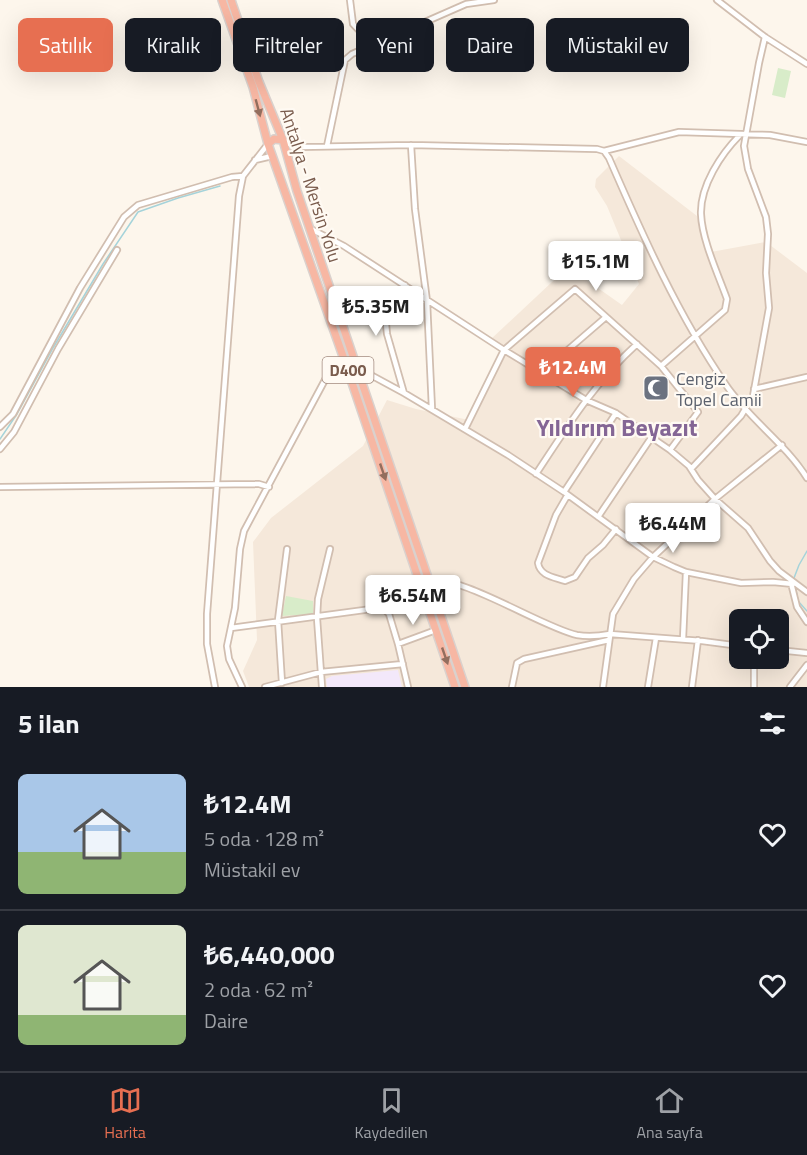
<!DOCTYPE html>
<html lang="tr">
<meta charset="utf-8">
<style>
:root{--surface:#171b24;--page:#20242c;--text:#f1f3f6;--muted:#9ea1a6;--line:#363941;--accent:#e76f51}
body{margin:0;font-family:"Titillium Web",sans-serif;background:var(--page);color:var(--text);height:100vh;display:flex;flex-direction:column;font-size:22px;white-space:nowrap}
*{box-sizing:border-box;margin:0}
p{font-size:20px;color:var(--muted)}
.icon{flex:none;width:33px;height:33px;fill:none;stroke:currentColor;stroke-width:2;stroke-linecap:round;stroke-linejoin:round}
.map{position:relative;height:687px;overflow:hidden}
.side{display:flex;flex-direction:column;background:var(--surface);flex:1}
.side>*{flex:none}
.hud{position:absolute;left:18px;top:18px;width:771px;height:54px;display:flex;gap:12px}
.controls{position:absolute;left:729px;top:609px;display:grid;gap:12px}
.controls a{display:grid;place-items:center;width:60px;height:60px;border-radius:9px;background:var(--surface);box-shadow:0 6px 24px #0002;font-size:30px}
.price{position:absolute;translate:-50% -51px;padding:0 14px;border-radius:6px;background:#fff;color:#222;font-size:20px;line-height:39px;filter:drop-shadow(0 2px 3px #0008)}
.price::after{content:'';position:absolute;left:50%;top:36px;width:18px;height:14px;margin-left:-9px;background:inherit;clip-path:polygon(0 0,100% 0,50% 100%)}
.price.on{background:var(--accent);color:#fff}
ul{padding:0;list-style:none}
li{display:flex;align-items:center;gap:18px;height:150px;padding:0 18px}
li+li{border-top:2px solid var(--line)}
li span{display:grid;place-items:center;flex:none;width:168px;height:120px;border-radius:9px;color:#555}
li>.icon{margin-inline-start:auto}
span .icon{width:72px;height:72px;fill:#fffc;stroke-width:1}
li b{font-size:26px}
h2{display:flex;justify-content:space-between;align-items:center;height:72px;padding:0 18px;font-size:26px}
.pill{padding:0 21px;border-radius:9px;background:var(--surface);box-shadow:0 6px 24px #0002;font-size:21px;line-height:54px}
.pill.on{background:var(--accent);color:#fff}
.tabs{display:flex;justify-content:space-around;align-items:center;height:84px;border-top:2px solid var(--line);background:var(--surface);font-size:16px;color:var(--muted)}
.tabs a{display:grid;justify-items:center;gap:3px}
.tabs .on{color:var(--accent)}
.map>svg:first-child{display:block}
.residential{fill:#f5e8da;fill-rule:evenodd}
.education{fill:#f3e8fa}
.green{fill:#d8ecc9}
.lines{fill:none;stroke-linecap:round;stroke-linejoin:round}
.stream{stroke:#a5d3da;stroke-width:1.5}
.minor-casing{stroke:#d1beb0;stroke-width:8}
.highway-casing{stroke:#dad1cd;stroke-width:10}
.minor{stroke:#fff;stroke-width:4.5}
.highway{stroke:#f7b7a3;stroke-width:7}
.oneway{fill:#936e5e}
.labels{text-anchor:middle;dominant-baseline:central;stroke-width:4.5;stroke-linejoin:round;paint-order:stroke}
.shield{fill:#fffaf3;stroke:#a28b7f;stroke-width:1.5}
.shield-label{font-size:16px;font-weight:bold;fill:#7a5c4d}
.street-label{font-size:18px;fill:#7a5c4d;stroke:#fffaf3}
.worship-label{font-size:18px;fill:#5b616d;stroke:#fffaf3;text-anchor:start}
.district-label{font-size:24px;font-weight:bold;fill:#846695;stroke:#fffaf3}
</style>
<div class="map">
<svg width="807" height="687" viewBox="0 0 807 687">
<rect width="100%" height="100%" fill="#fdf6ec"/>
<path class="residential" d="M619 156 697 216 711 252 766 242 807 273V687H249L243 671 257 640 253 542 271 518 363 446 387 400 416 409 469 420 504 358 490 340 568 267 622 305 639 284 607 206 595 187 596 179ZM740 620H778V658H740Z"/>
<path class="education" d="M398 670 402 687H327L326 679 332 676Z"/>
<path class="green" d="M778 68 791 71 785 98 772 95Z
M286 596 313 601V614L282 616Z"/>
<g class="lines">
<path class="stream" d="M0 439 17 414 53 348 103 264 138 212 178 198 220 186
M794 578 799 565 807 551
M796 590 798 601 807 611"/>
<defs>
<path id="minor" d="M350 0 353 24 373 45
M717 0 765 37 807 64
M283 140 293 146 300 147 411 145 597 149 604 151 609 158C643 236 678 315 726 385 749 419 785 443 807 478
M411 145 415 209 427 301 432 409
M327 146 345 60 352 54 466 4 494 0
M604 151 679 132 770 135 807 142
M255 160 272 156
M309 228 344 246 504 350 586 400 616 413 670 450 689 466 698 480 715 499 748 528 770 561 779 571 807 592
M661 366 725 310 727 299C718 274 702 240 701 214 700 186 721 154 740 135
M356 367 404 393 508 455 564 492 653 557 674 567 686 572 741 583 773 582 793 584
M541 373 606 317
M754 389 807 377
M404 393 387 334 386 324 405 285
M0 427 13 414 80 288 124 217 138 205 232 177 243 176
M465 429 504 350 575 289 661 366 698 412 670 450
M0 449 14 432 58 349 117 250
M691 469 741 416 753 396 769 308 766 273 768 234 766 217 748 169 744 146 759 63 765 37
M536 474C567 427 595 382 637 344
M0 487 259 484 269 487
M564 492 616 413
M567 496 556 515 538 563C540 576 554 577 565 581L575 577 588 558 603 545 616 529
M598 517 651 438
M429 582C457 572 543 628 577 635 588 637 599 636 610 634L702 641 740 646
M791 583 797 607 807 622
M231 628 379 608 385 610 389 614 398 644 408 687
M683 639 686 572
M398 644 436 630
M778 650 807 653
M282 683 278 620 287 549
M215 687 207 644V614L239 196 243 176 268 144
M242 687 229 659 227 646 235 608 240 549 244 531 326 378 337 365 344 359
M265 687 321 672 403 664
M322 687 317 618 318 599 330 549
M512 687 517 663 524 659 609 640
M603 687 613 614 634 579 653 557 715 499 782 445
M648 687 656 638
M692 687 698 640
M754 687V658
M790 687 807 665"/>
<path id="highway" d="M222 0 253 87 268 144 344 359 455 687
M231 0 259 82 283 140 297 191 465 687
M268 144 274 139 283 140"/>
</defs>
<use href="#minor" class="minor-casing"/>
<use href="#highway" class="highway-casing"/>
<use href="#minor" class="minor"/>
<use href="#highway" class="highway"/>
</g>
<defs><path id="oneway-solid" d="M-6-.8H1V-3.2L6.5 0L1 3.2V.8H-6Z" transform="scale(1.5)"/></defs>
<g class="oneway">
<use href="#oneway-solid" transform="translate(258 108) rotate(75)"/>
<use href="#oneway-solid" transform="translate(383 472) rotate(71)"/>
<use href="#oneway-solid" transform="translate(445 656) rotate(71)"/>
</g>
<defs>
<symbol id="mosque-square" viewBox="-11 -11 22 22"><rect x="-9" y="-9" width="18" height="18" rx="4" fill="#6b7280" stroke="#fffaf3"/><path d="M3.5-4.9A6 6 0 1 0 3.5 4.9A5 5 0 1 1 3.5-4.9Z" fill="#fff"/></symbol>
</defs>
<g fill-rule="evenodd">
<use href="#mosque-square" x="641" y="373" width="30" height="30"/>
</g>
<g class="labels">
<rect class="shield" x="322.5" y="357" width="51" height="26" rx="4.5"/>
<g class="shield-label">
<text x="348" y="370">D400</text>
</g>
<g class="street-label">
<text transform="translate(311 185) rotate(72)">Antalya - Mersin Yolu</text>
</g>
<g class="worship-label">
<text x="676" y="378">Cengiz<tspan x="676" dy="21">Topel Camii</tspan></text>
</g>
<g class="district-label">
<text x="617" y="427">Yıldırım Beyazıt</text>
</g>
</g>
</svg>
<div class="controls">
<a><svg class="icon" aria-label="locate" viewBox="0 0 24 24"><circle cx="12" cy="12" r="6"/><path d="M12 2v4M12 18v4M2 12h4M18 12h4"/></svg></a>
</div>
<b class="price" style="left:596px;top:292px">₺15.1M</b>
<b class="price" style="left:376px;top:337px">₺5.35M</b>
<b class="price on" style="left:573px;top:398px">₺12.4M</b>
<b class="price" style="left:673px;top:554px">₺6.44M</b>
<b class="price" style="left:413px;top:626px">₺6.54M</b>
<div class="hud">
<a class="pill on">Satılık</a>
<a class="pill">Kiralık</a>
<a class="pill">Filtreler</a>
<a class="pill">Yeni</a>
<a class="pill">Daire</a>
<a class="pill">Müstakil ev</a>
</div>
</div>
<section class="side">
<h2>5 ilan<svg class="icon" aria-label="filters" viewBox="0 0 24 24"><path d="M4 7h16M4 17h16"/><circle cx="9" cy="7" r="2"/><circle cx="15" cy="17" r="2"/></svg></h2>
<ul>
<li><span style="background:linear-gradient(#a9c7e8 65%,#8fb573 0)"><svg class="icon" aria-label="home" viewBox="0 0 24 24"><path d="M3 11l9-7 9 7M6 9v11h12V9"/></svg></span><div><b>₺12.4M</b><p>5 oda · 128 m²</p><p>Müstakil ev</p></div><svg class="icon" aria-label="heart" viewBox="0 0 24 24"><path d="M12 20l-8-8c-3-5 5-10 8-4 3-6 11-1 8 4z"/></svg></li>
<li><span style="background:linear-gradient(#dfe7d0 75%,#8fb573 0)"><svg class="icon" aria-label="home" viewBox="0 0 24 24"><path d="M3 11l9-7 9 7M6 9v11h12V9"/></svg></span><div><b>₺6,440,000</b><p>2 oda · 62 m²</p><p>Daire</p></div><svg class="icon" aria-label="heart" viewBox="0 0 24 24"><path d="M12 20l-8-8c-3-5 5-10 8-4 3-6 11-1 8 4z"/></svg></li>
</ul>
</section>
<nav class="tabs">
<a class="on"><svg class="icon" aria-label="map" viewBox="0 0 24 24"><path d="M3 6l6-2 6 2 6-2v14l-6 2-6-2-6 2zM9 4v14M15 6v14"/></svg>Harita</a>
<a><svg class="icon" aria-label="saved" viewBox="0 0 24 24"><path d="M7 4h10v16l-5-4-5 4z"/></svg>Kaydedilen</a>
<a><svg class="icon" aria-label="home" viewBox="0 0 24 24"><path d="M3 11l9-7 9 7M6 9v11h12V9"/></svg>Ana sayfa</a>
</nav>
